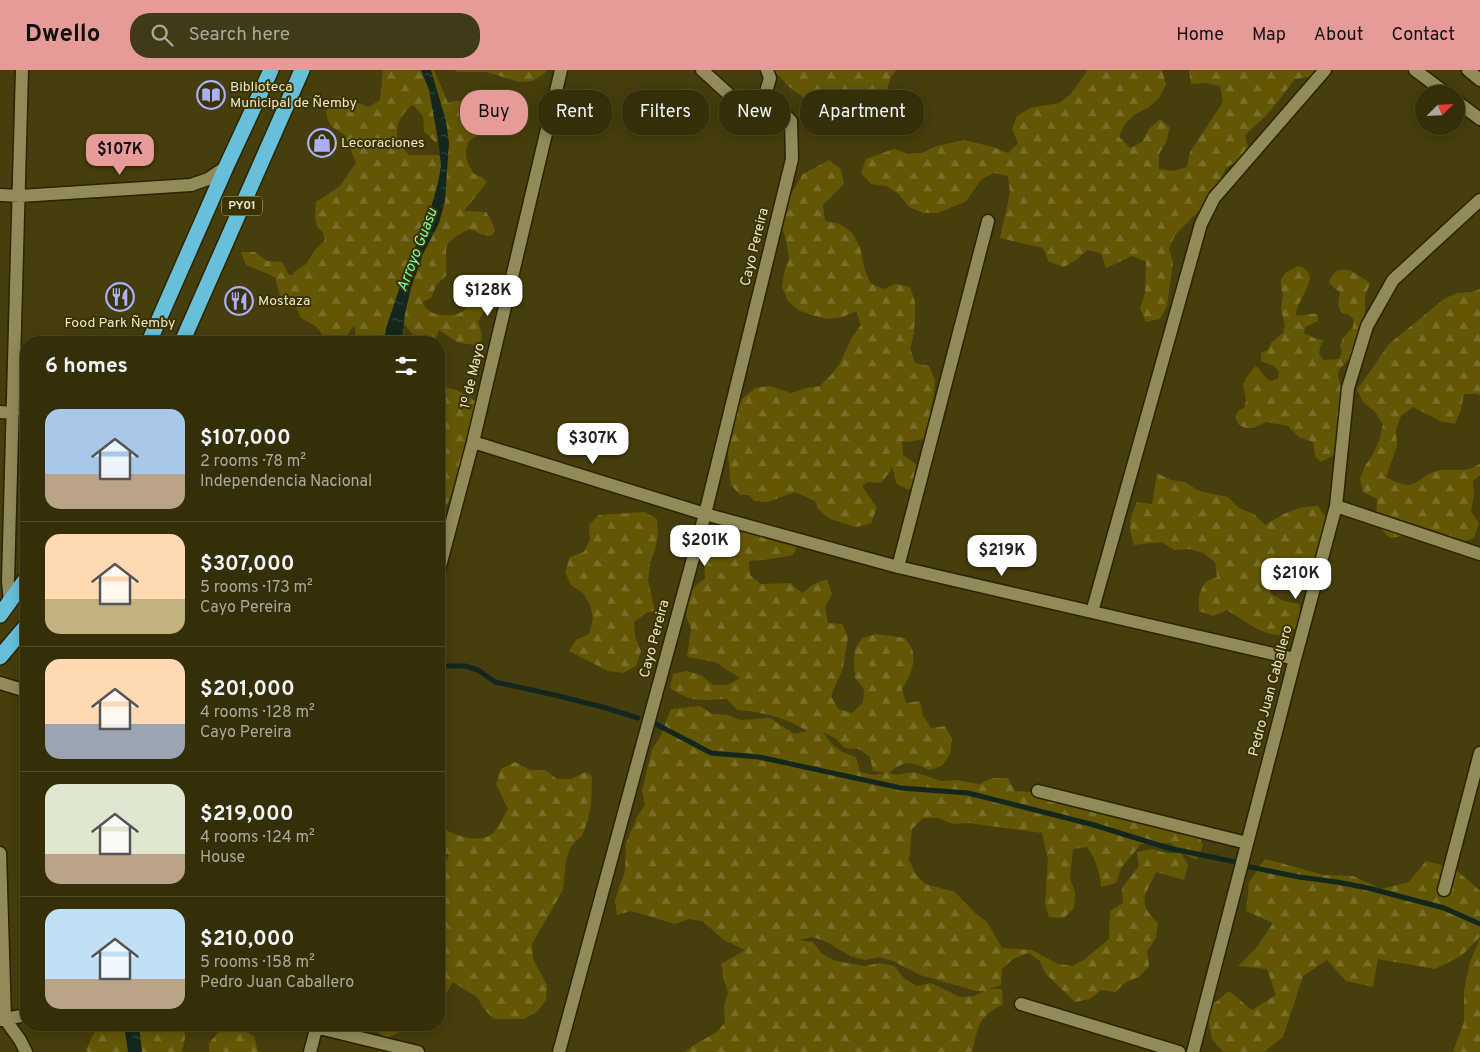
<!DOCTYPE html>
<meta charset="utf-8">
<style>
:root{--surface:#342e09;--page:#3f3a17;--text:#f1f3f6;--muted:#a9a89c;--line:#4e4a2a;--accent:#e69b98}
body{margin:0;font-family:Overpass,sans-serif;background:var(--page);color:var(--text);height:100vh;display:flex;flex-direction:column;font-size:19px;white-space:nowrap}
*{box-sizing:border-box;margin:0}
p{font-size:16px;color:var(--muted)}
.icon{flex:none;width:28px;height:28px;fill:none;stroke:currentColor;stroke-width:2;stroke-linecap:round;stroke-linejoin:round}
.map{position:relative;flex:1;overflow:hidden}
.drawer{position:absolute;left:20px;top:266px;width:425px;height:695px;display:flex;flex-direction:column;background:var(--surface);border-radius:20px;box-shadow:0 2px 12px #0003,0 0 0 1px var(--line)}
.drawer>*{flex:none}
.guide{position:absolute;left:460px;top:20px;width:475px;height:45px;display:flex;gap:10px}
.needle{width:32px;rotate:66deg}
.buttons{position:absolute;left:1415px;top:15px;display:grid;gap:10px}
.buttons a{display:grid;place-items:center;width:50px;height:50px;border-radius:50%;background:var(--surface);box-shadow:0 2px 12px #0003,0 0 0 1px var(--line);font-size:25px}
.price{position:absolute;translate:-50% -42px;padding:0 11px;border-radius:10px;background:#fff;color:#222;font-size:16px;line-height:32px;filter:drop-shadow(0 1px 2px #0008)}
.price::after{content:'';position:absolute;left:50%;top:30px;width:15px;height:11px;margin-left:-8px;background:inherit;clip-path:polygon(0 0,100% 0,50% 100%)}
.price.selected{background:var(--accent);color:#111}
ul{padding:0;list-style:none}
li{display:flex;align-items:center;gap:15px;height:125px;padding:0 25px}
li+li{border-top:1px solid var(--line)}
li span{display:grid;place-items:center;flex:none;width:140px;height:100px;border-radius:15px;color:#555}
li>.icon{margin-inline-start:auto}
span .icon{width:60px;height:60px;fill:#fffc;stroke-width:1}
li b{font-size:21px}
h2{display:flex;justify-content:space-between;align-items:center;height:60px;padding:0 25px;font-size:21px}
.tag{padding:0 18px;border-radius:20px;background:var(--surface);box-shadow:0 2px 12px #0003,0 0 0 1px var(--line);font-size:18px;line-height:45px}
.tag.selected{background:var(--accent);color:#111}
header{display:flex;align-items:center;gap:30px;box-sizing:border-box;height:70px;padding:0 25px;background:var(--accent);color:#111}
header strong{font-size:24px}
nav{display:flex;gap:28px;margin-inline-start:auto;font-size:18px}
.search{width:350px;height:45px;background:var(--page);display:flex;align-items:center;gap:12px;box-sizing:border-box;padding:0 18px;border-radius:20px;color:var(--muted);font-size:19px}
.map>svg:first-child{display:block}
.forest{fill:url(#forest-firs);fill-rule:evenodd}
.water{fill:url(#water-ripples)}
.lines{fill:none;stroke-linecap:round;stroke-linejoin:round}
.stream{stroke:#13271d;stroke-width:5}
.minor-casing{stroke:#2b2500;stroke-width:15}
.highway-casing{stroke:#2b2500;stroke-width:18}
.minor{stroke:#918a59;stroke-width:12}
.highway{stroke:#67bfda;stroke-width:15}
.labels{text-anchor:middle;dominant-baseline:central;stroke-width:4;stroke-linejoin:round;paint-order:stroke}
.shield{fill:#3b3300;stroke:#b6b090;stroke-width:1}
.shield-label{font-size:12px;font-weight:bold;fill:#eae6cd}
.poi-label{font-size:14px;fill:#eae6cd;stroke:#3b3300;text-anchor:start}
.street-label{font-size:14px;fill:#eae6cd;stroke:#3b3300}
.water-label{font-size:15px;font-style:italic;fill:#74ffbc;stroke:#3b3300}
</style>
<header>
<strong>Dwello</strong>
<div class="search"><svg class="icon" aria-label="search" viewBox="0 0 24 24"><circle cx="10" cy="10" r="6"/><path d="M15 15l6 6"/></svg>Search here</div>
<nav><a>Home</a><a>Map</a><a>About</a><a>Contact</a></nav>
</header>
<div class="map">
<svg width="1480" height="982" viewBox="0 0 1480 982">
<defs>
<pattern id="forest-firs" width="22" height="20" patternUnits="userSpaceOnUse" patternTransform="scale(1.25)"><rect width="22" height="20" fill="#635706"/><path d="M5 1l3.5 6h-7zM16 11l3.5 6h-7z" fill="#7a6f29"/></pattern>
<pattern id="water-ripples" width="26" height="14" patternUnits="userSpaceOnUse" patternTransform="scale(1.25)"><rect width="26" height="14" fill="#13271d"/><path d="M2 4q2-2 4 0t4 0M15 11q2-2 4 0t4 0" fill="none" stroke="#36463d"/></pattern>
</defs>
<rect width="100%" height="100%" fill="#463e0c"/>
<path class="forest" d="M383 0H434L448 33C465 24 479 43 485 57L482 63 469 71C463 84 467 93 474 104L482 107 487 112 464 141 486 142 490 148 495 161 491 166C482 166 478 162 470 159 438 174 448 178 446 206L437 214 431 228 423 232V234C428 241 432 244 442 245 468 248 471 231 485 213L490 219C489 232 486 241 478 251L482 264 481 271 475 275 459 273 439 260 436 268C432 269 427 273 424 272 416 272 408 257 402 252L395 272H359L355 265V256L351 259 343 272H327L320 261 314 255 301 248 294 233 293 229 282 234 275 207 246 195 241 182H255L267 191 282 192 289 205H293L294 202 306 194 315 180 325 170 323 162 317 157 315 146 316 132 340 116 356 93 345 65C327 55 325 50 327 30L340 27 369 37 380 30ZM413 35 423 46 424 61 435 72 445 70 447 89 437 85H409C406 81 401 77 399 73 393 56 400 45 413 35Z
M454 0H547L545 3 533 11 519 12 487 2H458Z
M774 0H896L891 7 886 22 871 25 858 19 843 20 837 34 824 42 788 16Z
M1088 0H1162L1166 14 1159 28 1148 38 1135 44 1124 55 1119 67 1130 78 1142 72 1149 59 1160 49 1170 58 1166 72 1159 84V99L1173 101 1187 97 1190 82 1223 32 1220 16 1205 13 1191 14 1189 0H1318L1309 7 1295 9 1267 45 1245 65 1248 78 1238 90 1226 98 1220 112 1209 121 1206 134 1175 165 1169 179 1173 192 1167 236 1160 249 1146 252 1140 238 1145 223 1146 192 1132 186 1106 198 1101 183 1087 180 1076 190 1064 197 1049 192 1043 178 1000 168 1010 123 1008 106 994 103 982 109 965 132 938 143H923L909 137 899 124 886 116 871 114 861 103 866 89 894 79 908 84 922 83 936 76 964 70 993 77 1008 83 1018 73 1012 59 1017 46 1030 38 1059 33 1070 25Z
M829 90 841 99 844 114 823 135 825 151 840 154 852 163 860 177 864 197 870 213 883 219 896 214 910 217 915 232V247L914 263 910 278 915 293 929 296 935 310 934 325 924 369 908 372 902 371 903 385 916 394 918 410 908 420 896 413 893 399 890 395 891 400 881 413 867 412 862 416 877 438 871 453 856 457 830 449 818 439 815 431 795 422 768 432 754 431 749 425H740L731 415 728 386 729 357 742 329 755 318 769 316 791 323 806 318 820 316 831 305 840 293 852 267 861 255 856 241 843 247 827 249 811 245 798 240 788 231 782 217 784 203 789 189 787 174 783 160 782 143 795 117 803 104Z
M1298 196C1325 204 1297 227 1296 245 1304 247 1309 243 1317 244L1318 251 1305 257 1304 263C1311 266 1316 270 1324 270L1320 277 1319 284 1324 290 1339 289 1342 282 1340 275 1343 268 1353 257 1354 250 1349 245 1342 243 1338 236 1340 222 1334 218 1329 212C1338 188 1357 204 1370 213L1365 226V241L1354 283 1339 300 1338 307 1342 321 1340 373 1334 385 1321 392 1315 386 1313 372 1299 367 1288 356 1266 352 1253 358H1246L1239 355 1235 348 1238 341 1244 338 1246 331 1243 314 1251 301 1256 296C1262 301 1264 307 1270 311L1278 309 1279 302 1274 296 1261 291V283L1268 280 1271 273 1283 263 1285 255 1281 240 1283 225 1281 218V210L1285 203Z
M1480 219V326L1478 324H1464L1461 339 1455 354 1440 351 1413 337 1401 346 1396 360 1397 376 1386 407C1420 426 1414 405 1441 400 1450 399 1460 401 1469 399 1473 398 1477 395 1480 394V405L1473 411 1474 426 1471 442 1479 453 1474 468 1460 473 1419 469 1404 466 1390 468C1375 454 1376 449 1377 429L1363 422 1360 409 1365 396 1373 384 1380 368 1383 354 1375 342 1364 333 1357 320 1389 274 1444 229 1457 223 1472 222Z
M439 316C457 319 466 323 480 336L467 385 460 398 452 427 439 446Z
M1157 403 1171 410 1185 412 1199 421 1228 427 1239 438 1254 444 1265 455C1285 443 1294 437 1318 436L1326 448 1317 503 1306 513 1291 514 1280 505 1266 510 1271 524 1284 531 1299 534 1302 548C1299 552 1296 558 1292 561 1273 575 1244 550 1227 540L1213 546 1199 541V525L1205 512 1217 507 1215 492 1203 483 1189 479 1174 480 1162 472 1134 475C1128 457 1129 449 1137 432L1152 434Z
M644 442 657 449 658 464 655 480 650 493 648 510 655 541 648 542 634 552 635 567 641 581 636 596 623 603 608 601 569 581 576 570 589 564 593 549 590 535 583 523 571 515 565 502 570 487 584 482 590 470 589 455 599 445Z
M734 450 776 458 789 459 800 471 793 485 764 490 749 491 750 505 761 514 790 513 802 523 814 514 827 509 832 524 825 537 828 553 842 554 848 567 843 598 831 626 838 639 852 643 863 633 864 619 855 608 854 593 855 579 862 568 876 564 905 568C907 571 910 575 912 579 917 592 909 608 902 619L906 633 920 631 923 646 931 658 945 656 952 669 950 684 942 696 929 700C912 691 904 690 889 703L896 705 913 702 927 706 941 711 956 710 979 714 993 708H1008L1015 721 1060 724 1197 761 1203 775 1197 790 1183 784 1171 773 1141 774 1121 798 1116 813 1101 817C1100 801 1096 790 1087 777L1073 779 1070 809 1075 822 1074 838 1064 848 1049 847 1045 833 1048 790 1042 763 968 753 953 754 938 748H923L912 759 909 790 915 803 925 814 955 822 975 843 987 852 1002 878 1032 880 1058 894 1073 896 1085 889 1109 869 1110 841 1123 833 1122 818 1139 796 1137 782 1152 779 1166 783H1181L1188 795 1184 810 1156 802C1145 826 1136 832 1158 853L1156 868 1147 881 1149 896 1139 907 1126 912 1115 922 1101 920 1090 929 1075 932 1045 903 1040 891 1028 883 1013 889 1002 899 1001 915 989 919H1002L1003 934C977 948 979 955 972 982H686L692 976 717 962 725 952 724 936 728 923 724 910 721 894 745 880 724 870 702 851 689 849 675 854 631 841 617 845 615 831 619 817 625 802 626 773 637 747 645 735 642 721 652 679 660 667 671 639 700 636 712 644 727 645 741 650 770 648 794 664 807 661C787 648 760 641 737 640L727 629C702 630 692 633 670 618L673 604 687 601 701 605 713 615H728L740 608 715 592 687 587 691 559 686 546 685 530 694 517 705 508C704 477 701 463 734 450ZM823 662 835 668 845 678 859 679 870 687 873 701 886 703 874 705 860 702 856 687C839 682 833 677 823 662ZM812 867 825 871 850 886 865 890 879 887 893 891 920 905 976 921H985L974 926 960 927 931 913 917 916 904 908 894 896 879 893 865 896 836 891 822 884 813 872 799 870Z
M515 692 530 700H545L557 709H571L585 702 592 706 591 735 588 750 582 766 571 776 566 790 563 820 532 874 533 889 547 915 546 930 537 942 524 949H494L484 939 477 927 453 912 439 935V801L443 798 449 785 439 782V756C452 764 475 774 491 765 497 762 504 745 508 739L496 714 501 699Z
M1265 789 1324 805 1353 806 1381 819 1409 812 1426 791 1454 798 1480 821V867L1461 886 1435 899 1378 889 1373 917 1346 911 1327 890 1303 906 1283 967 1264 982H1223L1212 969 1206 940 1229 921 1252 940 1276 925 1267 899 1238 896 1257 877 1273 853 1246 841 1249 812Z
M1480 869V982H1453L1464 952V921L1470 892Z
M98 955H184L185 968 182 982H88L86 980Z
M225 955H233L254 966 258 982H209V973Z
M368 955H416L386 968Z"/>
<path class="water" d="M421 0H431L446 51 449 73 445 131 439 153 423 184 411 218 405 244 401 272H384L386 258 410 187 423 162 432 134 438 113 441 96 439 76 429 20Z
M124 955H139L142 982H128Z"/>
<g class="lines">
<path class="stream" d="M439 596H465L478 600 495 612 555 625 606 638 638 648
M652 652 711 683 759 687 901 718 968 723 1094 755 1168 778 1236 792
M1245 796 1299 807 1337 812 1368 818 1444 838 1480 854"/>
<defs>
<path id="minor" d="M702 0 736 31 751 34 765 25 770 8 767 0
M1415 0 1447 24
M1468 0 1480 10
M1456 31 1480 49
M0 125 20 126 191 115 208 109 226 97
M0 342 13 343
M473 372 705 444 898 497 1295 589
M1336 436 1480 484
M898 497 988 151
M439 500 473 372 561 0
M10 533 8 511 22 0
M1092 542 1201 154 1214 128 1325 0
M0 613 26 621
M1038 721 1247 773
M0 783 5 949
M1444 820 1480 683
M1021 934 1179 982
M5 949 20 970 26 982
M0 950 26 945
M307 955 418 982
M310 982 317 955
M559 982 705 444 792 89 791 51 765 25
M1193 982 1295 589 1336 436 1348 318 1367 256 1393 210 1480 130"/>
<path id="highway" d="M149 272 226 97 271 0
M182 272 302 0
M0 545 26 509
M0 587 26 556"/>
</defs>
<use href="#minor" class="minor-casing"/>
<use href="#highway" class="highway-casing"/>
<use href="#minor" class="minor"/>
<use href="#highway" class="highway"/>
</g>
<defs>
<symbol id="library-ring" viewBox="-11 -11 22 22"><circle r="9.5" fill="#3b3300" stroke="#aab0fc" stroke-width="1.5"/><path d="M-6-4Q-3-5.5-.7-3.5V5Q-3 3-6 4ZM6-4Q3-5.5 .7-3.5V5Q3 3 6 4Z" fill="#aab0fc"/></symbol>
<symbol id="shop-ring" viewBox="-11 -11 22 22"><circle r="9.5" fill="#3b3300" stroke="#aab0fc" stroke-width="1.5"/><path d="M-5-2.5h2.3a2.7 3.5 0 0 1 5.4 0H5L5.5 6h-11ZM-1.5-2.5h3a1.5 2.3 0 0 0-3 0Z" fill="#aab0fc"/></symbol>
<symbol id="restaurant-ring" viewBox="-11 -11 22 22"><circle r="9.5" fill="#3b3300" stroke="#aab0fc" stroke-width="1.5"/><path d="M-5-6h1v4h1v-4h1v4h1v-4h1v5L-1.5 .5V6h-2V.5L-5-1ZM5-6V6H3V1.5H1.5Q1.5-4 5-6Z" fill="#aab0fc"/></symbol>
</defs>
<g fill-rule="evenodd">
<use href="#library-ring" x="195" y="9" width="32" height="32"/>
<use href="#shop-ring" x="306" y="57" width="32" height="32"/>
<use href="#restaurant-ring" x="104" y="211" width="32" height="32"/>
<use href="#restaurant-ring" x="223" y="215" width="32" height="32"/>
</g>
<g class="labels">
<rect class="shield" x="222" y="126.5" width="40" height="19" rx="4"/>
<g class="shield-label">
<text x="242" y="136">PY01</text>
</g>
<g class="poi-label">
<text x="230" y="17">Biblioteca<tspan x="230" dy="16">Municipal de Ñemby</tspan></text>
<text x="341" y="73">Lecoraciones</text>
<text x="258" y="231">Mostaza</text>
<text x="120" y="253" text-anchor="middle">Food Park Ñemby</text>
</g>
<g class="street-label">
<text transform="translate(755 177) rotate(-76)">Cayo Pereira</text>
<text transform="translate(473 306) rotate(-77)">1º de Mayo</text>
<text transform="translate(655 569) rotate(-75)">Cayo Pereira</text>
<text transform="translate(1271 621) rotate(-75)">Pedro Juan Caballero</text>
</g>
<g class="water-label">
<text transform="translate(418 180) rotate(-69)">Arroyo Guasu</text>
</g>
</g>
</svg>
<div class="buttons">
<a><svg class="needle" viewBox="-14 -14 28 28"><path d="M0-13l5 13h-10z" fill="#e53935"/><path d="M0 13l5-13h-10z" fill="#a9a89c"/></svg></a>
</div>
<b class="price selected" style="left:120px;top:106px">$107K</b>
<b class="price" style="left:488px;top:247px">$128K</b>
<b class="price" style="left:593px;top:395px">$307K</b>
<b class="price" style="left:705px;top:497px">$201K</b>
<b class="price" style="left:1002px;top:507px">$219K</b>
<b class="price" style="left:1296px;top:530px">$210K</b>
<div class="guide">
<a class="tag selected">Buy</a>
<a class="tag">Rent</a>
<a class="tag">Filters</a>
<a class="tag">New</a>
<a class="tag">Apartment</a>
</div>
<section class="drawer">
<h2>6 homes<svg class="icon" aria-label="filters" viewBox="0 0 24 24"><path d="M4 7h16M4 17h16"/><circle cx="9" cy="7" r="2"/><circle cx="15" cy="17" r="2"/></svg></h2>
<ul>
<li><span style="background:linear-gradient(#a9c7e8 65%,#b9a48a 0)"><svg class="icon" aria-label="home" viewBox="0 0 24 24"><path d="M3 11l9-7 9 7M6 9v11h12V9"/></svg></span><div><b>$107,000</b><p>2 rooms · 78 m²</p><p>Independencia Nacional</p></div></li>
<li><span style="background:linear-gradient(#ffd9b3 65%,#c2b280 0)"><svg class="icon" aria-label="home" viewBox="0 0 24 24"><path d="M3 11l9-7 9 7M6 9v11h12V9"/></svg></span><div><b>$307,000</b><p>5 rooms · 173 m²</p><p>Cayo Pereira</p></div></li>
<li><span style="background:linear-gradient(#ffd9b3 65%,#9aa5b1 0)"><svg class="icon" aria-label="home" viewBox="0 0 24 24"><path d="M3 11l9-7 9 7M6 9v11h12V9"/></svg></span><div><b>$201,000</b><p>4 rooms · 128 m²</p><p>Cayo Pereira</p></div></li>
<li><span style="background:linear-gradient(#dfe7d0 70%,#b9a48a 0)"><svg class="icon" aria-label="home" viewBox="0 0 24 24"><path d="M3 11l9-7 9 7M6 9v11h12V9"/></svg></span><div><b>$219,000</b><p>4 rooms · 124 m²</p><p>House</p></div></li>
<li><span style="background:linear-gradient(#bfe0f5 70%,#b9a48a 0)"><svg class="icon" aria-label="home" viewBox="0 0 24 24"><path d="M3 11l9-7 9 7M6 9v11h12V9"/></svg></span><div><b>$210,000</b><p>5 rooms · 158 m²</p><p>Pedro Juan Caballero</p></div></li>
</ul>
</section>
</div>
